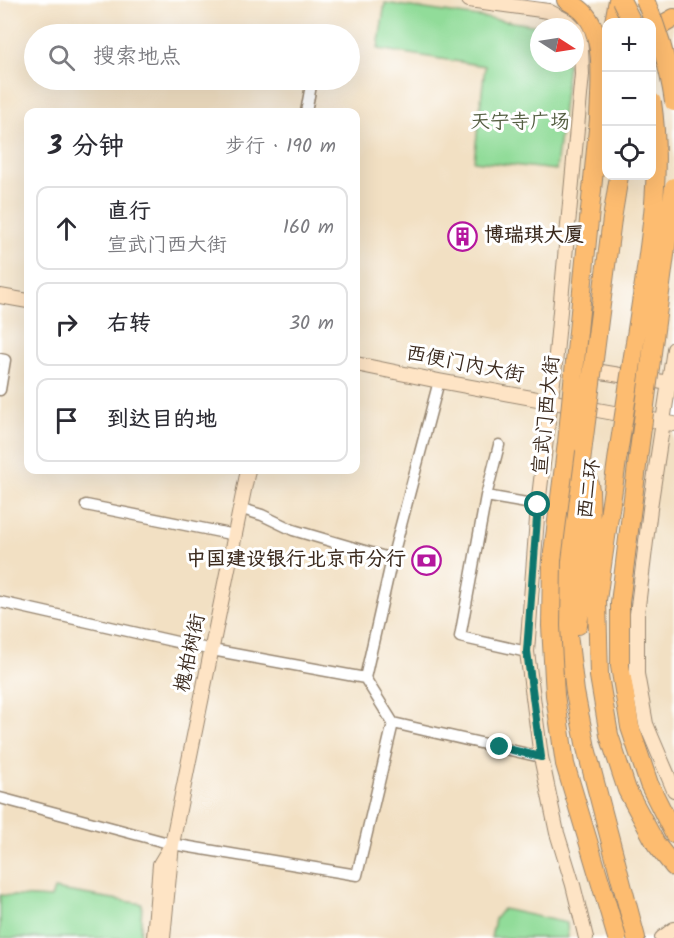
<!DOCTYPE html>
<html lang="zh">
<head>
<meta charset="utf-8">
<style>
  :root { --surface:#fff; --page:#f2f2f3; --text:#2b2b33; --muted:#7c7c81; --line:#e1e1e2 }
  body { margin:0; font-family:Kalam,"LXGW WenKai TC",sans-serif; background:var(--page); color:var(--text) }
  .controls { position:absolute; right:18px; top:18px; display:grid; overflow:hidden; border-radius:12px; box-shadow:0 6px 24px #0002 }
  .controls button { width:54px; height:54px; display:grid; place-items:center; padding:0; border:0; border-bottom:2px solid var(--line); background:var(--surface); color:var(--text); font:30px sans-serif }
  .compass { position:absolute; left:530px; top:18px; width:54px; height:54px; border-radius:50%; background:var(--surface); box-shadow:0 6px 24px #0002; rotate:102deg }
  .stop { position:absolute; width:18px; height:18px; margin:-14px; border:4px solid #0f766e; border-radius:50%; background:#fff }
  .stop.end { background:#0f766e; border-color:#fff; box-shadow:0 2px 6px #0008 }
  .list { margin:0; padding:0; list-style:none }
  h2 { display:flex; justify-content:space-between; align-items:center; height:78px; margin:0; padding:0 24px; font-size:26px }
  h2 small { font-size:20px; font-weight:400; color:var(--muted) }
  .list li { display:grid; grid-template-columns:39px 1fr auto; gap:18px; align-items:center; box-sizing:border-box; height:84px; margin:0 12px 12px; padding:0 12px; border:2px solid var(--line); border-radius:12px }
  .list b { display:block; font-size:22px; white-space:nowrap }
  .list p { margin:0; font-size:20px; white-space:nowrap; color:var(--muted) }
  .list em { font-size:20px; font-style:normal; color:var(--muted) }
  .icon { flex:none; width:33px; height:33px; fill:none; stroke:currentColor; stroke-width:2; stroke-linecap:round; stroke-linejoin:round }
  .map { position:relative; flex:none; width:674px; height:938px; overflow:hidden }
  .search { position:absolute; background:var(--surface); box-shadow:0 6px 24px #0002; left:24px; top:24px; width:336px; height:66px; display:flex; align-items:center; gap:15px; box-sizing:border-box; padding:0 21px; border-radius:33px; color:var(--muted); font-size:22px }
  .panel { position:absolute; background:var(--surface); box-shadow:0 6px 24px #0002; left:24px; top:108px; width:336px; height:366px; border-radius:12px }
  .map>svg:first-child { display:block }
</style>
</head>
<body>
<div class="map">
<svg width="674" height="938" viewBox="0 0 674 938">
  <rect width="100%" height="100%" fill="#fff"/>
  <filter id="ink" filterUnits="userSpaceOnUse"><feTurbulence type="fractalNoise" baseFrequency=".0167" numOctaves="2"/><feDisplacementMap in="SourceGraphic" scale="12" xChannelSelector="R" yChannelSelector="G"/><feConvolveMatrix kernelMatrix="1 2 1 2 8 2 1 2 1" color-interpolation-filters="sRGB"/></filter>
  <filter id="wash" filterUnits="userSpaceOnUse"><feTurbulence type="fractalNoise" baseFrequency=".008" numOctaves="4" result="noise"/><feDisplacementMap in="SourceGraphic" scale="24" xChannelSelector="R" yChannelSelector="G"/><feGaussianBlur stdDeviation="1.35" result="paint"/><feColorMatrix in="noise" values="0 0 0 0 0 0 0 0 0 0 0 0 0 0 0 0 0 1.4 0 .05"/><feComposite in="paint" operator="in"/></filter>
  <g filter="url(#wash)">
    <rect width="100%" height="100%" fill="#f2e0c3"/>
    <!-- green -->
    <path fill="#91dc99" stroke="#66835c" stroke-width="1.5" d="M385,3L546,27H539V63H568L556,170L474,161L485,66L378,49Z
      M54,889L142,904L140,938H0V895L51,898Z
      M503,909L567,923L568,938H491L495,919Z"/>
  </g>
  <g filter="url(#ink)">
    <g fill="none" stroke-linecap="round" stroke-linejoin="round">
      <defs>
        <path id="street" d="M306,112L312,80
          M0,359L5,360L0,390
          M499,445L486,496L460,637L527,652
          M486,496L538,505
          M86,505L235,535
          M239,508L262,515L293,530L392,559
          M0,602L212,650L365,678
          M393,723L541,757
          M0,798L172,844L357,875L393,723L365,678L392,559L439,381"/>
        <path id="secondary" d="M469,0L548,11L567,21L573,27
          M575,29C583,41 581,60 582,74L555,365L538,505L527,652L541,757L557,833L573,885L586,938
          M0,296L28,301
          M674,349L651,501L637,614V674L646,724L674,790
          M356,364L439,381L674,424
          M583,369L669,383
          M154,938L160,864L169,849
          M163,938L172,844L248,470
          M662,938L674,929"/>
        <path id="highway" d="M566,0C573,4 580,8 585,14C606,39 600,88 599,119
          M614,22L618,0
          M652,35L653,30L674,18
          M612,219L619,176
          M583,445L569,570L567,626L575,692L586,748L636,938
          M618,454L597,600L599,676L609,735L627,790L656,844L674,867
          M638,458L620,603V666L630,727L649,784L674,834
          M578,625L591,525L590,490L587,473"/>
      </defs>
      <!-- street casing -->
      <use href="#street" stroke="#968570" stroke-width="13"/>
      <!-- secondary casing -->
      <use href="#secondary" stroke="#968570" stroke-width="16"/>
      <!-- highway casing -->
      <use href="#highway" stroke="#968570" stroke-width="20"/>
      <!-- street -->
      <use href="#street" stroke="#fff" stroke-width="10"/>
      <!-- secondary -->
      <use href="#secondary" stroke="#fee4c5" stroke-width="14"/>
      <!-- highway -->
      <use href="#highway" stroke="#fdbc6f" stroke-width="18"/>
      <defs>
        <path id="highway-bridge" d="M621,0L632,22
          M645,0C659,33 669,66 674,102
          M599,119L567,443L552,560L551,626L555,695L565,764L617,938
          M583,445L612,219
          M618,454C626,404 633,354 641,303C651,237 662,169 652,102
          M638,458L674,187"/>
      </defs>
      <!-- highway-bridge casing -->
      <use href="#highway-bridge" stroke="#968570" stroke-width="20" stroke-linecap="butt"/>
      <!-- highway-bridge -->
      <use href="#highway-bridge" stroke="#fdbc6f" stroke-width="18"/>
    </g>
  </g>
  <g fill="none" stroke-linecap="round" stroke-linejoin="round" filter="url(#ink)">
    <!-- route -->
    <path stroke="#0f766e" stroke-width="8" d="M500,747L541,757L527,651L538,505"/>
  </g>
  <!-- icons -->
  <defs>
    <symbol id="building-ring" viewBox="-11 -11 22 22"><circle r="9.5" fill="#fff" stroke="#b5179e" stroke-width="1.5"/><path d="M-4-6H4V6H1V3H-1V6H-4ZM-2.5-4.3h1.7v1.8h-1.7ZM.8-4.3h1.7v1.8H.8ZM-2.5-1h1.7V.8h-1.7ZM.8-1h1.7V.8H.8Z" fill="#b5179e"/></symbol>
    <symbol id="bank-ring" viewBox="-11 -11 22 22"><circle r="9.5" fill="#fff" stroke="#b5179e" stroke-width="1.5"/><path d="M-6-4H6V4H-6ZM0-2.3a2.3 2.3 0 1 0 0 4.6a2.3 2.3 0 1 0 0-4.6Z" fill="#b5179e"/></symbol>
  </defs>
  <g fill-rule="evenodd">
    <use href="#building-ring" x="446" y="220" width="33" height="33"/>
    <use href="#bank-ring" x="410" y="544" width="33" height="33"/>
  </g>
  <g text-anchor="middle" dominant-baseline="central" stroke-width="6" stroke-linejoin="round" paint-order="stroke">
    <!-- park labels -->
    <g font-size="20" fill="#555f43" stroke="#fff">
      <text x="520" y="123">天宁寺广场</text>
    </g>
    <!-- poi labels -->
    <g font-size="20" font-weight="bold" fill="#3b2a1e" stroke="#fff" text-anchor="start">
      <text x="484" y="236">博瑞琪大厦</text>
      <text x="406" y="560" text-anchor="end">中国建设银行北京市分行</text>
    </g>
    <!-- street labels -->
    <g font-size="20" fill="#3b2a1e" stroke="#fff">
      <text transform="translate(465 365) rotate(11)">西便门内大街</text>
      <text transform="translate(547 415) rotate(-84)">宣武门西大街</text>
      <text transform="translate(590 489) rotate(-82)">西二环</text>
      <text transform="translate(191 653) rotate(-78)">槐柏树街</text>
    </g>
  </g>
</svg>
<div class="controls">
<button>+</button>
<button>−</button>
<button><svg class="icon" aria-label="locate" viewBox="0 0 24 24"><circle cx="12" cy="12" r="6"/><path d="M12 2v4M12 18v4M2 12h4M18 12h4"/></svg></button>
</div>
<svg class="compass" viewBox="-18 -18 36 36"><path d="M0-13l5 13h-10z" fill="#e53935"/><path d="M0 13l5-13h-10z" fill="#7c7c81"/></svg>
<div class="stop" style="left:538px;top:505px"></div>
<div class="stop end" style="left:500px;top:747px"></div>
<div class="search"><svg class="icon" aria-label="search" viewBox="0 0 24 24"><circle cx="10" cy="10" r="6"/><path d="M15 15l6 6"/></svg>搜索地点</div>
<section class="panel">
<h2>3 分钟<small>步行 · 190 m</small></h2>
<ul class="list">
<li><svg class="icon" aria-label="ahead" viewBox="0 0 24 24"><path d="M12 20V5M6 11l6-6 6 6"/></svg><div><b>直行</b><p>宣武门西大街</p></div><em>160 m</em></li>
<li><svg class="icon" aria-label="right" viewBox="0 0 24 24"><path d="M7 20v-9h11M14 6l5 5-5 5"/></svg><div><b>右转</b></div><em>30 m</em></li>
<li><svg class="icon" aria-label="arrive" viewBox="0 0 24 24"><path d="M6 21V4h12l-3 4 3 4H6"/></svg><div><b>到达目的地</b></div></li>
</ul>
</section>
</div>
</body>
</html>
